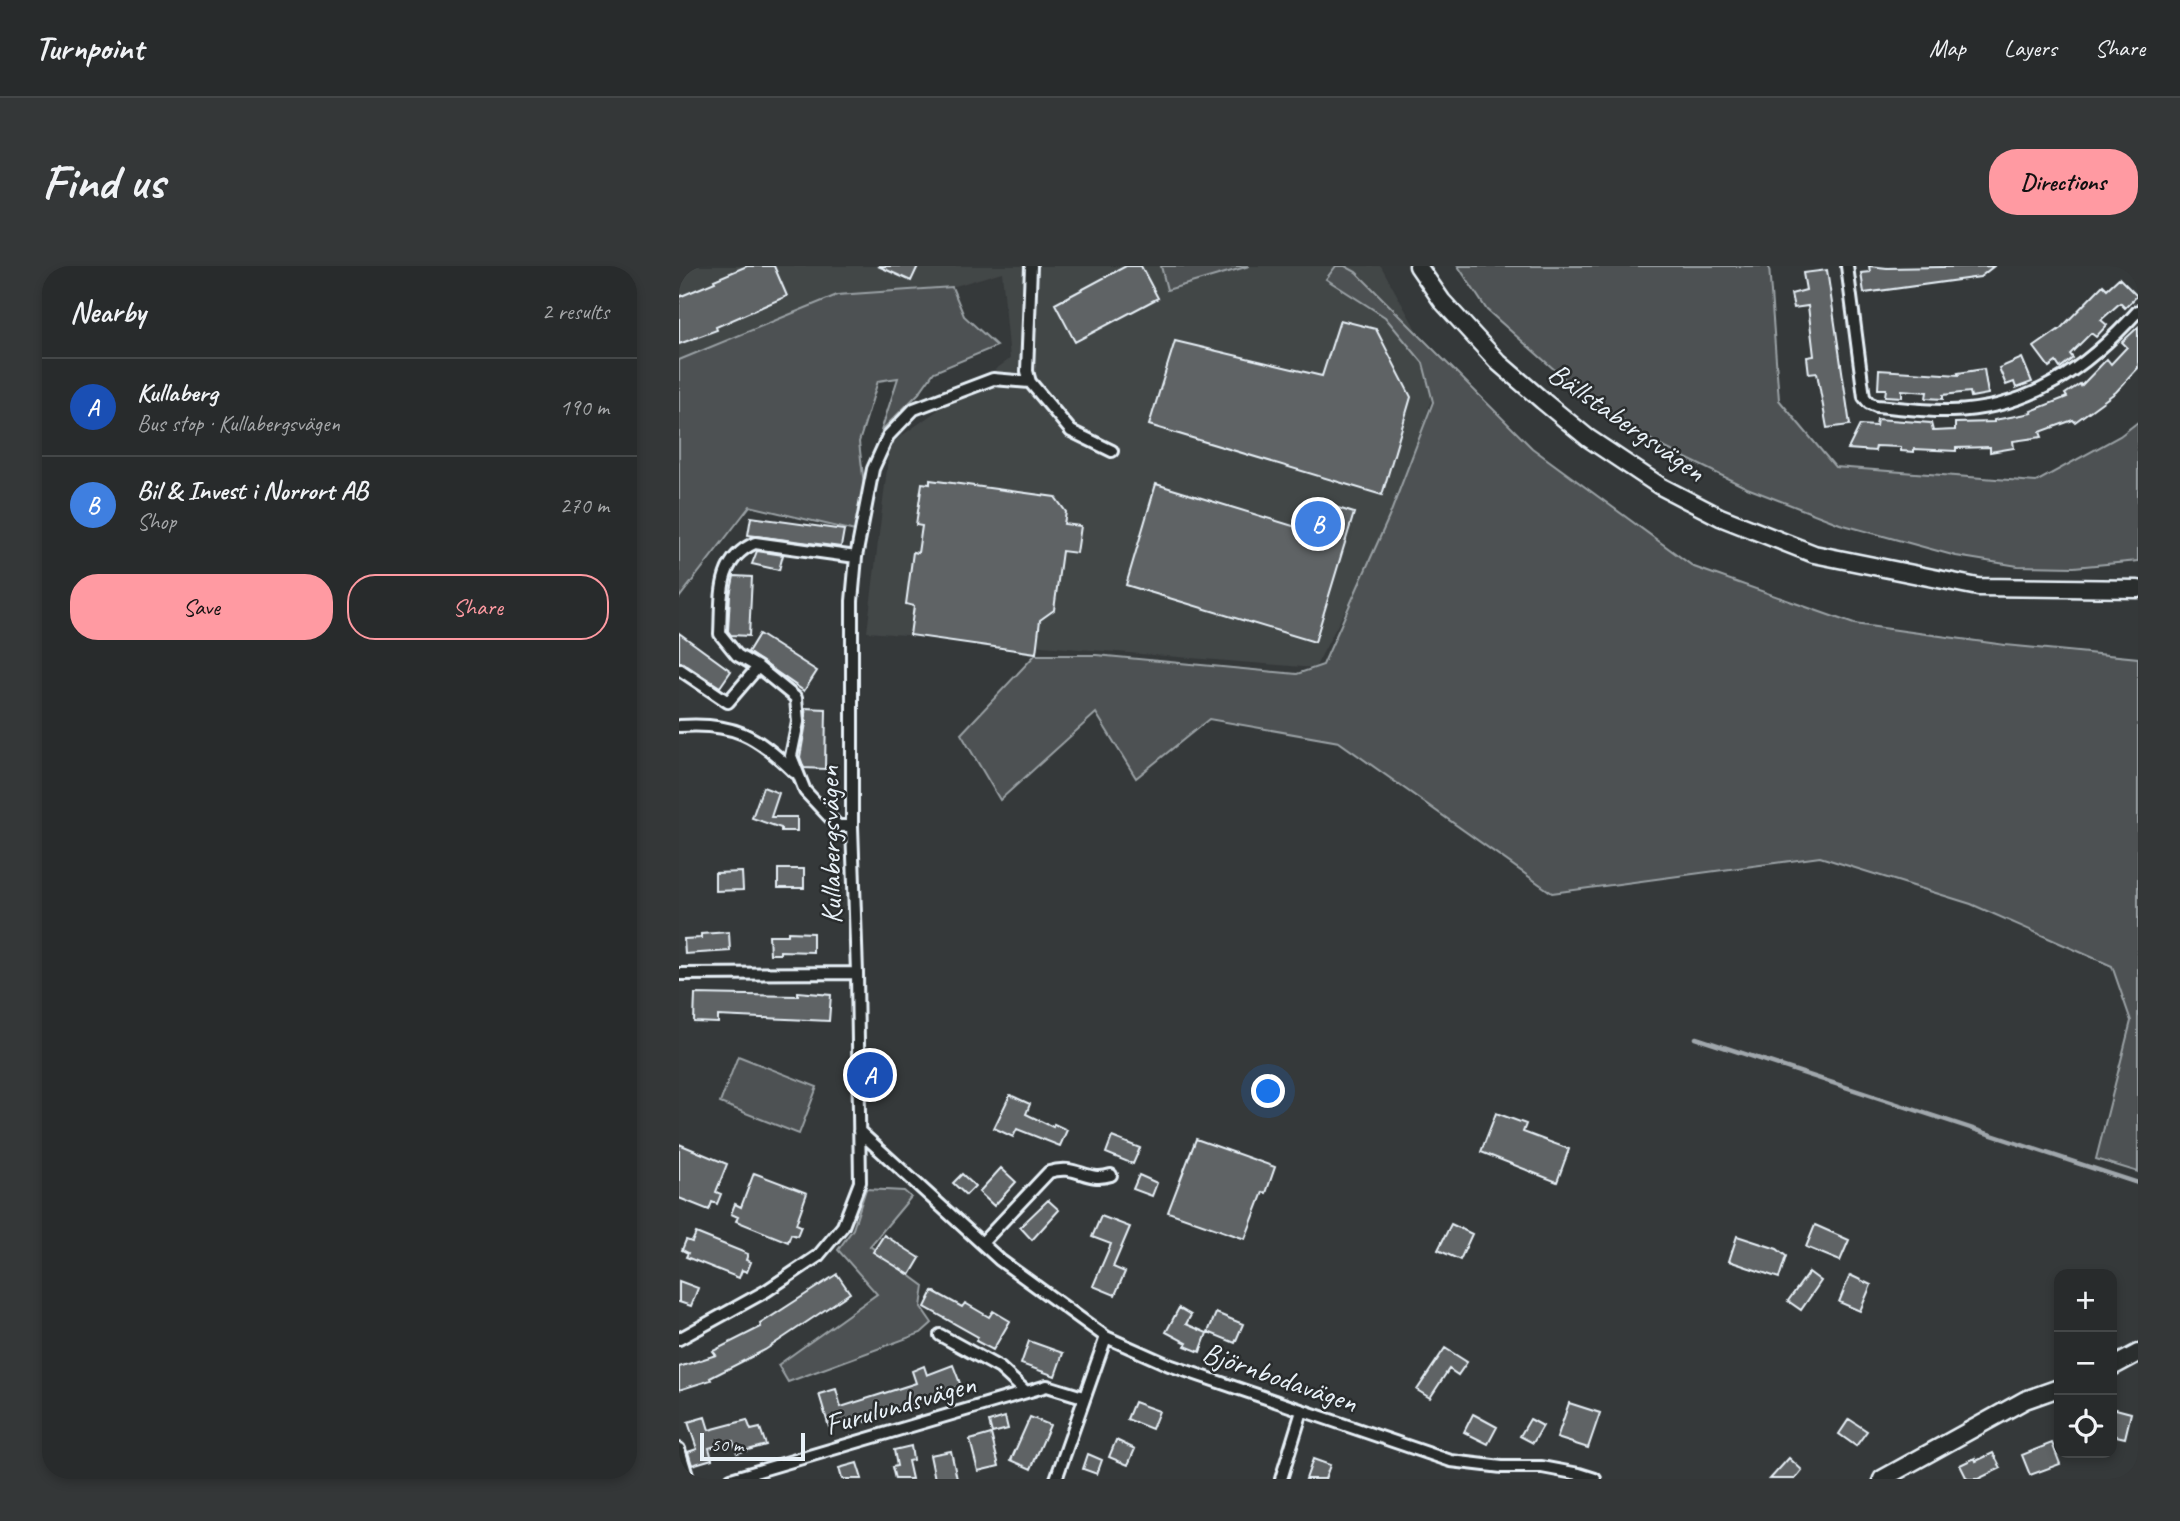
<!DOCTYPE html>
<html lang="en">
<head>
<meta charset="utf-8">
<style>
  :root { --surface:#282b2c; --page:#343738; --text:#f1f3f6; --muted:#a5a7a9; --line:#444748; --accent:#ff9aa2 }
  body { margin:0; font-family:Caveat,sans-serif; background:var(--page); color:var(--text) }
  .controls { position:absolute; right:21px; bottom:21px; display:grid; overflow:hidden; border-radius:14px; box-shadow:0 4px 10px #0003 }
  .controls button { width:63px; height:63px; display:grid; place-items:center; padding:0; border:0; border-bottom:2px solid var(--line); background:var(--surface); color:var(--text); font:35px sans-serif }
  .scale { position:absolute; left:21px; bottom:18px; width:105px; box-sizing:border-box; padding-left:7px; border:4px solid #e8f1f8; border-top:0; font-size:19px; line-height:24px; white-space:nowrap; color:#e8f1f8; -webkit-text-stroke:5px #2a2d2e; paint-order:stroke }
  .you { position:absolute; left:590px; top:826px; width:24px; height:24px; margin:-18px; border:5px solid #fff; border-radius:50%; background:#1a73e8; box-shadow:0 0 0 10px #1a73e833 }
  .badge { display:grid; place-items:center; width:46px; height:46px; border-radius:50%; background:var(--accent); color:#fff; font-size:23px; font-weight:700 }
  .pin { position:absolute; translate:-50% -50%; border:4px solid #fff; box-shadow:0 2px 7px #0006 }
  .list { margin:0; padding:0; list-style:none }
  h2 { display:flex; justify-content:space-between; align-items:center; height:91px; margin:0; padding:0 28px; font-size:30px }
  h2 small { font-size:23px; font-weight:400; color:var(--muted) }
  .list li { display:grid; grid-template-columns:46px 1fr auto; gap:21px; align-items:center; box-sizing:border-box; height:98px; padding:0 28px; border-top:2px solid var(--line) }
  .list b { display:block; font-size:26px; white-space:nowrap }
  .list p { margin:0; font-size:23px; white-space:nowrap; color:var(--muted) }
  .list em { font-size:23px; font-style:normal; color:var(--muted) }
  .actions { display:flex; gap:14px; padding:21px 28px }
  .actions a { flex:1; padding:16px 0; border:2px solid var(--accent); border-radius:28px; text-align:center; font-size:24px; color:var(--accent) }
  .actions .main { background:var(--accent); color:#111 }
  .icon { flex:none; width:38px; height:38px; fill:none; stroke:currentColor; stroke-width:2; stroke-linecap:round; stroke-linejoin:round }
  .map { position:relative; flex:none; width:1459px; height:1213px; overflow:hidden; border-radius:28px }
  header { display:flex; align-items:center; gap:42px; box-sizing:border-box; height:98px; padding:0 35px; background:var(--surface); border-bottom:2px solid var(--line) }
  header strong { font-size:33px }
  nav { display:flex; gap:38px; margin-inline-start:auto; font-size:24px }
  .intro { display:flex; align-items:center; justify-content:space-between; box-sizing:border-box; height:168px; padding:0 42px }
  h1 { margin:0; font-size:49px }
  .button { padding:18px 32px; border-radius:28px; background:var(--accent); color:#111; font-size:24px; font-weight:700 }
  main { display:flex; gap:42px; padding:0 42px }
  aside { flex:1; background:var(--surface); border-radius:28px; box-shadow:0 4px 10px #0003 }
  .map>svg:first-child { display:block }
</style>
</head>
<body>
<header>
<strong>Turnpoint</strong>
<nav><a>Map</a><a>Layers</a><a>Share</a></nav>
</header>
<div class="intro"><h1>Find us</h1><a class="button">Directions</a></div>
<main>
<aside>
<h2>Nearby<small>2 results</small></h2>
<ul class="list">
<li><span class="badge" style="background:#1a4fb4">A</span><div><b>Kullaberg</b><p>Bus stop · Kullabergsvägen</p></div><em>190 m</em></li>
<li><span class="badge" style="background:#3f7fe0">B</span><div><b>Bil &amp; Invest i Norrort AB</b><p>Shop</p></div><em>270 m</em></li>
</ul>
<div class="actions"><a class="main">Save</a><a>Share</a></div>
</aside>
<div class="map">
<svg width="1459" height="1213" viewBox="0 0 1459 1213">
  <rect width="100%" height="100%" fill="#35393a"/>
  <filter id="ink" filterUnits="userSpaceOnUse"><feTurbulence type="fractalNoise" baseFrequency=".0143" numOctaves="2"/><feDisplacementMap in="SourceGraphic" scale="14" xChannelSelector="R" yChannelSelector="G"/><feConvolveMatrix kernelMatrix="1 2 1 2 8 2 1 2 1" color-interpolation-filters="sRGB"/></filter>
  <g filter="url(#ink)">
    <!-- built -->
    <path fill="#424647" d="M0,0H702L760,105L724,234L636,402L188,366L211,178L331,93L323,6L273,21L158,29L0,93Z"/>
    <!-- green -->
    <path fill="#4d5152" stroke="#9aa1a5" stroke-width="2" d="M482,0H570L488,24Z
      M657,0H666L677,6L853,182L1015,301L1175,358L1326,379L1459,392V906L1417,893L1452,755L1433,700L1292,638L1141,591L873,627L660,476L530,453L457,512L417,447L321,534L282,468L356,389H417L618,408L644,399L710,251L754,136L744,97L706,51L647,13Z
      M779,0H1090L1100,134L1156,201L1357,216L1441,170L1459,156V295L1395,301L1339,300L1277,290L1161,258L1068,222L980,179L903,128L808,44Z
      M273,21L285,50L318,80L255,106L240,127L202,165L219,112L199,115L180,176L185,219L176,265L71,240L0,332V94L158,29Z
      M59,790L138,821L120,868L41,837Z
      M187,923L225,925L232,931L191,980L245,1020L242,1041L253,1057L242,1067L109,1116L99,1099L198,1028L159,984L174,963Z"/>
    <g fill="none" stroke-linecap="round" stroke-linejoin="round">
      <!-- stream -->
      <path stroke="#a0a7ac" stroke-width="4.5" d="M1017,772L1459,917"/>
    </g>
    <!-- building -->
    <path fill="#5f6365" stroke="#e8f1f8" stroke-width="2" d="M68,0H95L108,30L37,61L38,64L0,78V31L36,16L35,14Z
      M199,0H239L232,15Z
      M447,0H462L479,32L396,76L376,38Z
      M1190,0L1208,2L1315,0L1301,11L1185,27L1182,7L1191,6Z
      M1148,4L1171,159L1148,162L1138,107L1130,108L1128,91L1135,90L1129,40L1115,42L1112,28L1127,24L1124,7Z
      M1440,12L1458,30L1446,42L1441,37L1422,54L1428,59L1417,71L1412,67L1391,88L1394,92L1381,102L1377,96L1370,101L1355,81L1382,62L1424,19L1428,23Z
      M661,54L697,63L732,131L703,229L470,159L496,75L643,110Z
      M1459,61V102L1437,126L1396,156L1394,154L1361,166L1363,171L1334,175L1335,182L1311,186V181L1277,182V185L1235,183V186L1222,185V181L1197,180L1196,185L1169,183L1181,159L1197,160L1198,153L1252,157L1254,165L1276,164V157L1315,156V154L1353,147L1352,145L1388,131L1386,128L1401,118L1402,120L1428,93L1432,98L1448,81L1443,76Z
      M1343,92L1353,116L1337,122L1335,116L1327,119L1320,102Z
      M1305,103L1309,128L1292,131L1291,126L1264,129V133L1247,132L1248,126L1223,124V131L1206,130L1207,123H1199L1200,104L1280,109L1279,107Z
      M251,214L376,231L387,246L385,258L402,260L398,287L383,285L375,344L361,354L357,387L231,369L235,340L227,338L234,286L239,287L243,260L237,259L243,217L251,218Z
      M477,218L627,264L636,235L675,247L636,376L447,319Z
      M72,251L165,264L162,281L69,269Z
      M78,285L104,289L100,304L73,298Z
      M55,310L73,311L70,370L52,369L49,365L51,329Z
      M0,367L52,405L41,421L0,395Z
      M80,368L138,405L125,425L69,386Z
      M126,442L147,443L146,503L125,502L121,491L127,457Z
      M84,521L100,527L92,551H118V565H102V562L73,552Z
      M99,603H125V622H99Z
      M63,606L64,624L36,625V607Z
      M50,666L51,685L6,688L5,673L22,672V668Z
      M109,666L134,667V686L101,685V688H91L90,669H109Z
      M119,726L152,729L150,755L39,750V757L15,756L16,728L119,730Z
      M331,829L351,838L347,848L374,861L375,858L388,864L381,880L338,863L334,871L315,862Z
      M817,847L847,858L844,866L890,883L878,916L802,886Z
      M433,871L461,882L454,898L427,887Z
      M517,873L596,901L587,927L584,926L566,973L489,946Z
      M0,878L48,898L37,926L42,928L38,938L33,936L30,944L0,932Z
      M322,902L337,916L315,940L300,926Z
      M75,907L128,927L117,958L122,960L118,970L112,968L109,976L57,955L59,951L52,948L56,938L62,941Z
      M283,908L296,920L287,929L274,917Z
      M460,909L478,917L473,930L454,923Z
      M369,934L380,944L353,974L341,961Z
      M422,950L451,961L434,1001L446,1006L436,1029L414,1020L432,978L413,971Z
      M772,958L793,968L781,994L759,984Z
      M1136,959L1170,974L1161,995L1127,981Z
      M17,967L69,988L67,994L72,996L68,1006L63,1004L60,1012L7,991L9,987L3,984L7,974L13,976Z
      M205,969L241,992L231,1009L194,986Z
      M1058,970L1098,983L1107,990L1100,1012L1050,995Z
      M1130,1006L1142,1015L1122,1044L1109,1035Z
      M158,1008L171,1027L86,1084L31,1112L32,1114L0,1124V1101L37,1089L34,1085L82,1061L81,1058Z
      M1171,1009L1192,1019L1181,1045L1160,1036Z
      M0,1015L19,1022L12,1040L0,1036Z
      M254,1025L283,1041L286,1037L310,1051L314,1045L331,1055L314,1084L297,1075L299,1071L246,1041Z
      M500,1042L512,1049L507,1058L528,1067L521,1086L506,1080L508,1077L487,1066Z
      M537,1047L564,1058L556,1077L529,1066Z
      M350,1075L384,1087L376,1110L342,1098Z
      M766,1082L788,1096L779,1109L770,1103L751,1132L738,1124Z
      M274,1099L282,1120L187,1156L185,1151L150,1161L140,1128L157,1123L162,1141L237,1117L233,1105L245,1100L248,1109Z
      M455,1136L480,1145L473,1163L448,1153Z
      M890,1137L921,1147L909,1182L878,1172Z
      M1433,1142L1452,1147L1446,1172L1433,1169Z
      M794,1148L818,1161L809,1178L785,1166Z
      M26,1151L30,1164L68,1154L72,1164L81,1162L87,1179L58,1187L54,1175L30,1182L33,1193L13,1199L9,1186L18,1183L9,1156Z
      M326,1151L329,1163L313,1167L310,1156Z
      M351,1151L371,1159L352,1203L332,1194Z
      M851,1153L864,1160L854,1177L841,1170Z
      M1170,1153L1188,1165L1177,1180L1160,1168Z
      M312,1168L320,1200L299,1205L291,1174Z
      M437,1174L456,1183L449,1199L430,1191Z
      M1373,1177L1381,1198L1351,1209L1343,1189Z
      M232,1180L234,1194L229,1195L233,1213H216L213,1201L218,1200L215,1184Z
      M272,1185L278,1213H256L251,1189Z
      M1314,1187L1322,1202L1299,1213H1288L1281,1199L1296,1192L1297,1195Z
      M409,1188L423,1194L418,1208L404,1203Z
      M1110,1192L1123,1204L1116,1213H1091Z
      M634,1193L651,1199L646,1213H627Z
      M178,1197L183,1213H163L160,1202Z"/>
    <g fill="none" stroke-linecap="round" stroke-linejoin="round">
      <defs>
        <path id="street" d="M352,0L348,105L351,116L392,165L433,185
          M1168,0L1185,131L1190,137L1197,140C1222,142 1247,146 1272,145C1351,143 1408,102 1459,45
          M79,401L58,389L41,368C43,332 37,294 76,277L177,291
          M0,403L49,436L79,401L117,432L119,456L112,490L126,525L159,560H173
          M0,460C55,456 76,469 115,506
          M0,708L178,707
          M180,865L321,994L427,1071L490,1099L772,1195L823,1201H863L900,1208L916,1213
          M303,977L370,906C398,897 406,917 432,909
          M261,1069L321,1102L347,1126
          M0,1073L87,1025L139,990L164,960L181,916L178,707L173,560V335L177,291L194,203L209,170L235,143L314,113L351,116
          M0,1183L9,1213
          M52,1213L368,1120L404,1131
          M377,1213L427,1071
          M602,1213L623,1145"/>
        <path id="secondary" d="M739,0L763,35L820,97L864,135L909,172L981,220L1041,251L1135,288L1299,321L1459,323
          M1433,1101L1459,1087
          M1203,1213L1346,1134L1380,1122"/>
      </defs>
      <!-- street casing -->
      <use href="#street" stroke="#e8f1f8" stroke-width="16"/>
      <!-- secondary casing -->
      <use href="#secondary" stroke="#e8f1f8" stroke-width="21"/>
      <!-- street -->
      <use href="#street" stroke="#2a2d2e" stroke-width="10"/>
      <!-- secondary -->
      <use href="#secondary" stroke="#2a2d2e" stroke-width="16"/>
    </g>
  </g>
  <g text-anchor="middle" dominant-baseline="central" stroke-width="5" stroke-linejoin="round" paint-order="stroke">
    <!-- street labels -->
    <g font-size="30" fill="#e8f1f8" stroke="#2a2d2e">
      <text transform="translate(948 156) rotate(35)">Bällstabergsvägen</text>
      <text transform="translate(151 579) rotate(-91)">Kullabergsvägen</text>
      <text transform="translate(601 1111) rotate(19)">Björnbodavägen</text>
      <text transform="translate(221 1138) rotate(-16)">Furulundsvägen</text>
    </g>
  </g>
</svg>
<div class="controls">
<button>+</button>
<button>−</button>
<button><svg class="icon" aria-label="locate" viewBox="0 0 24 24"><circle cx="12" cy="12" r="6"/><path d="M12 2v4M12 18v4M2 12h4M18 12h4"/></svg></button>
</div>
<div class="scale">50 m</div>
<div class="you"></div>
<div class="pin badge" style="left:191px;top:809px;background:#1a4fb4">A</div>
<div class="pin badge" style="left:639px;top:258px;background:#3f7fe0">B</div>
</div>
</main>
</body>
</html>
